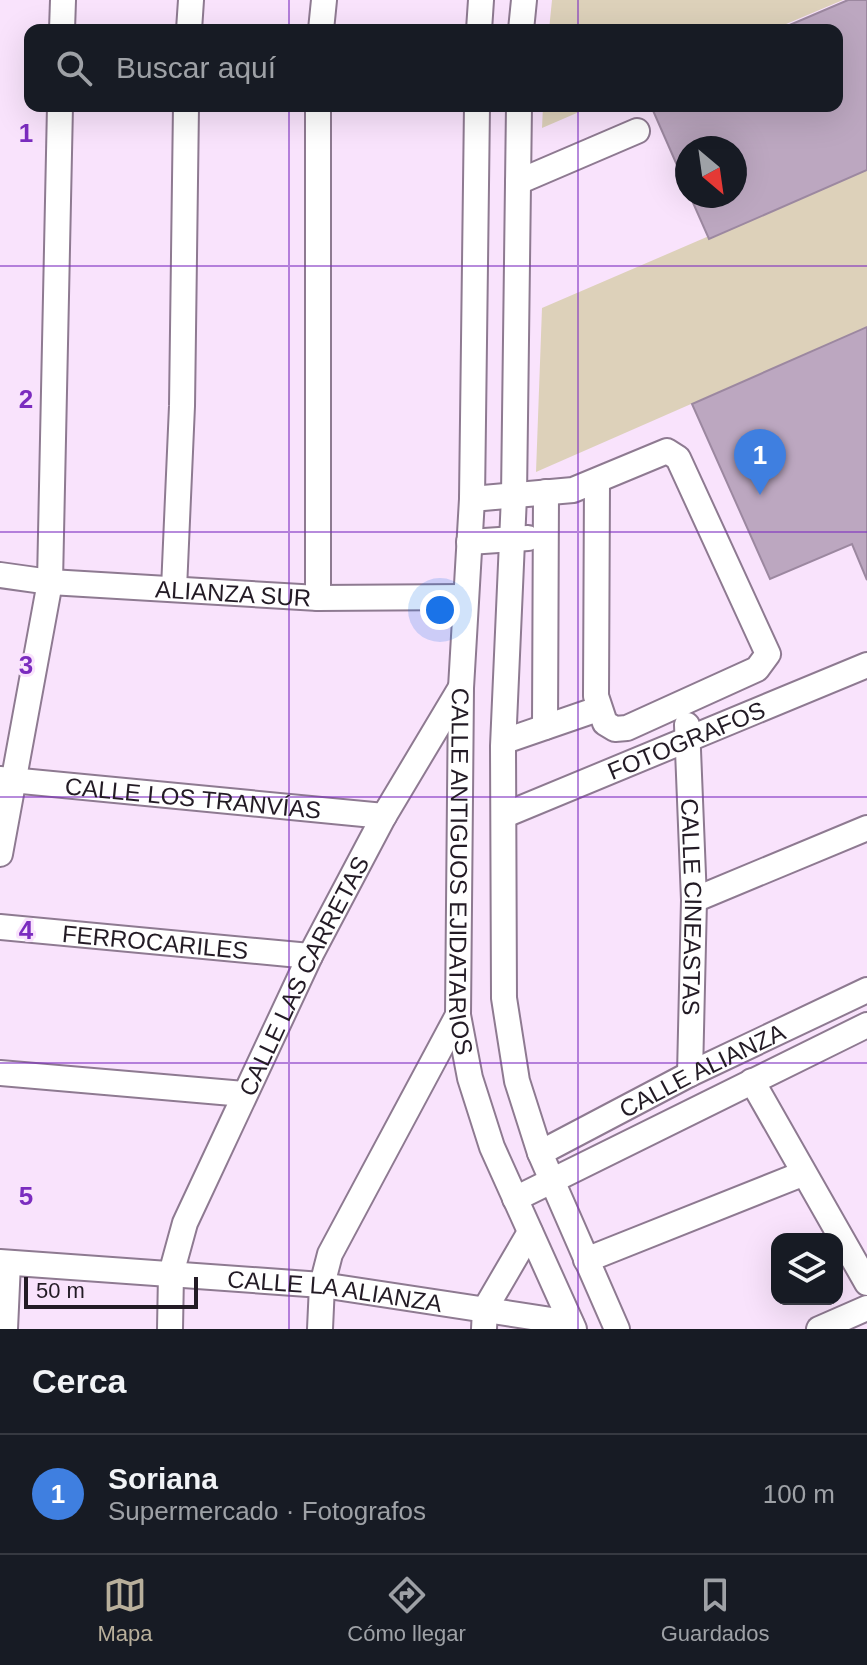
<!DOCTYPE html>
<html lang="es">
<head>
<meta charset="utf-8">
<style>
  :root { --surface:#171b24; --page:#20242c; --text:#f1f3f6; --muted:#9ea1a6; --line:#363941; --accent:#b8af9b }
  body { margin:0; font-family:Arial,sans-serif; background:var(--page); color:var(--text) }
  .controls { position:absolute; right:24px; bottom:24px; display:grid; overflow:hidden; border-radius:16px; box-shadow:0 8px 32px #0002 }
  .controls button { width:72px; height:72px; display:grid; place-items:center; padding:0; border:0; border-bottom:2px solid var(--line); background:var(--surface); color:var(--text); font:40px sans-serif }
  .compass { position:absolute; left:675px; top:136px; width:72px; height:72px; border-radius:50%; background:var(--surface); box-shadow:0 8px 32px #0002; rotate:151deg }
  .scale { position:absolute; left:24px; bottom:20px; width:174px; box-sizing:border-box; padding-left:8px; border:4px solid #231b25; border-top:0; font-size:22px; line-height:28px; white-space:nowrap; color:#231b25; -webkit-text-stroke:6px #f9e3fc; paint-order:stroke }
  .you { position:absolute; left:440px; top:610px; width:28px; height:28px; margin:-20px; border:6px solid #fff; border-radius:50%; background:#1a73e8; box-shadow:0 0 0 12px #1a73e833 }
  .badge { display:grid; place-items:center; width:52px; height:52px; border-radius:50%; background:var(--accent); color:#fff; font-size:26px; font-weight:700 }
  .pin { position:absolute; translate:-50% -66px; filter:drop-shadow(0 2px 4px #0008) }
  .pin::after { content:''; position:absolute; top:42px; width:28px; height:24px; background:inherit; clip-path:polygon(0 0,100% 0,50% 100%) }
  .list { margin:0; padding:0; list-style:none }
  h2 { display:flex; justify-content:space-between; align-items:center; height:104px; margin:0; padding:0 32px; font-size:34px }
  h2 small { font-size:26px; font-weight:400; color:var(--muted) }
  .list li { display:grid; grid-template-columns:52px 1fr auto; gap:24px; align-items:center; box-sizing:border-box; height:120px; padding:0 32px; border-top:2px solid var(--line) }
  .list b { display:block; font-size:30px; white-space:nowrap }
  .list p { margin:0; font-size:26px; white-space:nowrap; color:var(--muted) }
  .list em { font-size:26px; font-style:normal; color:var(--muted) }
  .icon { flex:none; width:44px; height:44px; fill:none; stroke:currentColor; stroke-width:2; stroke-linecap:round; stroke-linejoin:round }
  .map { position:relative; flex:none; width:867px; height:1329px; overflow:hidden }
  .search { position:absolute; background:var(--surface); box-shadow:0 8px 32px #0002; left:24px; right:24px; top:24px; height:88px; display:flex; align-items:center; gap:20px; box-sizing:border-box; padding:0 28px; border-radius:16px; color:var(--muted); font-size:30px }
  .sheet { height:224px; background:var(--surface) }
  nav { display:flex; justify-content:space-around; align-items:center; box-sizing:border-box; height:112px; border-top:2px solid var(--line); background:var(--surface); font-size:22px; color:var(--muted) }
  nav a { display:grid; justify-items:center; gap:4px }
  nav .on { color:var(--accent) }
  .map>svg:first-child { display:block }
</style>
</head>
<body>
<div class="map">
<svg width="867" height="1329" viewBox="0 0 867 1329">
  <rect width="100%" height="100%" fill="#f9e3fc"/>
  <!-- green -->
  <path fill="#ddd1ba" d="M552,0H843L772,30H549Z
    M543,106H593L542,128Z
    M867,168V327L536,472L542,308Z"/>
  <!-- building -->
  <path fill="#bca7c0" stroke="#9c88a0" stroke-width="2" d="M848,0H867V170L709,239L690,196H735V148H687V188L651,106H837V30H778Z
    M867,327V580L852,544L770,579L692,404Z"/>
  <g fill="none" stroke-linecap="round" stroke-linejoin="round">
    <defs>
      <g id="minor">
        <path d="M62,30L63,0"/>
        <path d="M189,30L191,0"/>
        <path d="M321,30L324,0"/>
        <path d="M479,30L481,0"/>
        <path d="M521,30L524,0"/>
        <path id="s1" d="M477,106L472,499L461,688L458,1015L470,1078L492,1147L574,1329"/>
        <path d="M519,106L514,496L503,746L504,998L517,1081L540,1153L617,1329"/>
        <path d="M518,182L637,131"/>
        <path d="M472,499L573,490L667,451L678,458L768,654L757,669L627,728L615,729L605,723L596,696L597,483"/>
        <path d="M469,542L528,538"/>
        <path id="s2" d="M0,575L50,582L318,598L465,597"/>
        <path d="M174,589L182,406L186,106"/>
        <path d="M318,598V106"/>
        <path id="s3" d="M687,725L694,900L690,1074"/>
        <path d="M545,727L546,492"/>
        <path d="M505,741L598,709"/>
        <path id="s4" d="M0,779L384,816"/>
        <path id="s5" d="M505,815L867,665"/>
        <path d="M0,854L50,582L60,106"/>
        <path d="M694,900L867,828"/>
        <path id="s6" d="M0,927L310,956"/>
        <path d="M0,1073L244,1094"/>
        <path d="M752,1081L867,1283"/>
        <path id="s7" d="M540,1153L690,1074L867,990"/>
        <path d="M515,1199L867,1025"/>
        <path d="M586,1260L802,1174"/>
        <path id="s8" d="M0,1262L322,1285L571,1323"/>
        <path d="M5,1329L8,1263"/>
        <path id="s9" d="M170,1329L171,1274L185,1223L310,956L384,816L460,689"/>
        <path d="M320,1329L322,1285L330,1254L458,1015"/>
        <path d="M484,1329L485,1309L530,1232"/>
        <path d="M819,1329L867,1308"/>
      </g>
    </defs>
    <!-- minor casing -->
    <use href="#minor" stroke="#8e7a91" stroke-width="28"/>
    <!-- minor -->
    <use href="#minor" stroke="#fff" stroke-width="24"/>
  </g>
  <!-- grid -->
  <path fill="none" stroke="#7b2cbf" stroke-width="2" stroke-opacity="0.55" d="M289,0V30M578,0V30M289,106V1329M578,106V1329M0,266H867M0,532H867M0,797H867M0,1063H867"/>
  <g text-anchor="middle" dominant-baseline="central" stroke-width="6" stroke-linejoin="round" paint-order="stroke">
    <!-- street labels -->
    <g font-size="24" fill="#231b25" stroke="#f9e3fc">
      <text stroke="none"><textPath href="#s2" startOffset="234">ALIANZA SUR</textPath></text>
      <text stroke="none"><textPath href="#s5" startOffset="196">FOTOGRAFOS</textPath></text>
      <text stroke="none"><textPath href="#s4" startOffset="194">CALLE LOS TRANVÍAS</textPath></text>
      <text stroke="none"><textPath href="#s1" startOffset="766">CALLE ANTIGUOS EJIDATARIOS</textPath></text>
      <text stroke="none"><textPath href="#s3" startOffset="182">CALLE CINEASTAS</textPath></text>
      <text stroke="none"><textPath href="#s6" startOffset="156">FERROCARILES</textPath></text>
      <text stroke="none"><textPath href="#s9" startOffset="382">CALLE LAS CARRETAS</textPath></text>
      <text stroke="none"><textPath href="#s7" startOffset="182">CALLE ALIANZA</textPath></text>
      <text stroke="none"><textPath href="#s8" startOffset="336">CALLE LA ALIANZA</textPath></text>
    </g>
  </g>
  <g font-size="26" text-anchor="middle" font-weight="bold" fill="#7b2cbf" stroke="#f9e3fc" stroke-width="6" stroke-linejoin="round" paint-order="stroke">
    <text x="26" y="142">1</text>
    <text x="26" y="408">2</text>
    <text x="26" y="674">3</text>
    <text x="26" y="939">4</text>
    <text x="26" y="1205">5</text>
  </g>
</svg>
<div class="controls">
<button><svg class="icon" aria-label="layers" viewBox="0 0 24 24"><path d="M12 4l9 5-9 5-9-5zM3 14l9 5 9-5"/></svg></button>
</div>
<svg class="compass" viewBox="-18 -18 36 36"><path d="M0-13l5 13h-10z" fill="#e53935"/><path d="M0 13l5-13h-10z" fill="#9ea1a6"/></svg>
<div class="scale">50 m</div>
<div class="you"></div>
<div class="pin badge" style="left:760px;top:495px;background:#3f7fe0">1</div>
<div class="search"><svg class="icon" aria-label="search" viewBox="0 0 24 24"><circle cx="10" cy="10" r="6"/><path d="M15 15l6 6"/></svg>Buscar aquí</div>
</div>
<section class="sheet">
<h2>Cerca<small></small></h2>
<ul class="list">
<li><span class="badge" style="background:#3f7fe0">1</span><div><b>Soriana</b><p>Supermercado · Fotografos</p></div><em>100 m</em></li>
</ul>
</section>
<nav>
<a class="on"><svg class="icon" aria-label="map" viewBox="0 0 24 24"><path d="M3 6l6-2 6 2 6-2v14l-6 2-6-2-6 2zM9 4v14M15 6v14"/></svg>Mapa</a>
<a><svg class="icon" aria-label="directions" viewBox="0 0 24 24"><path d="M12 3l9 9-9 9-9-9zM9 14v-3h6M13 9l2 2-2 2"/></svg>Cómo llegar</a>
<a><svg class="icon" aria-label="saved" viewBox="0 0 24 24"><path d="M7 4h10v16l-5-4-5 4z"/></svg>Guardados</a>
</nav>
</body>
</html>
